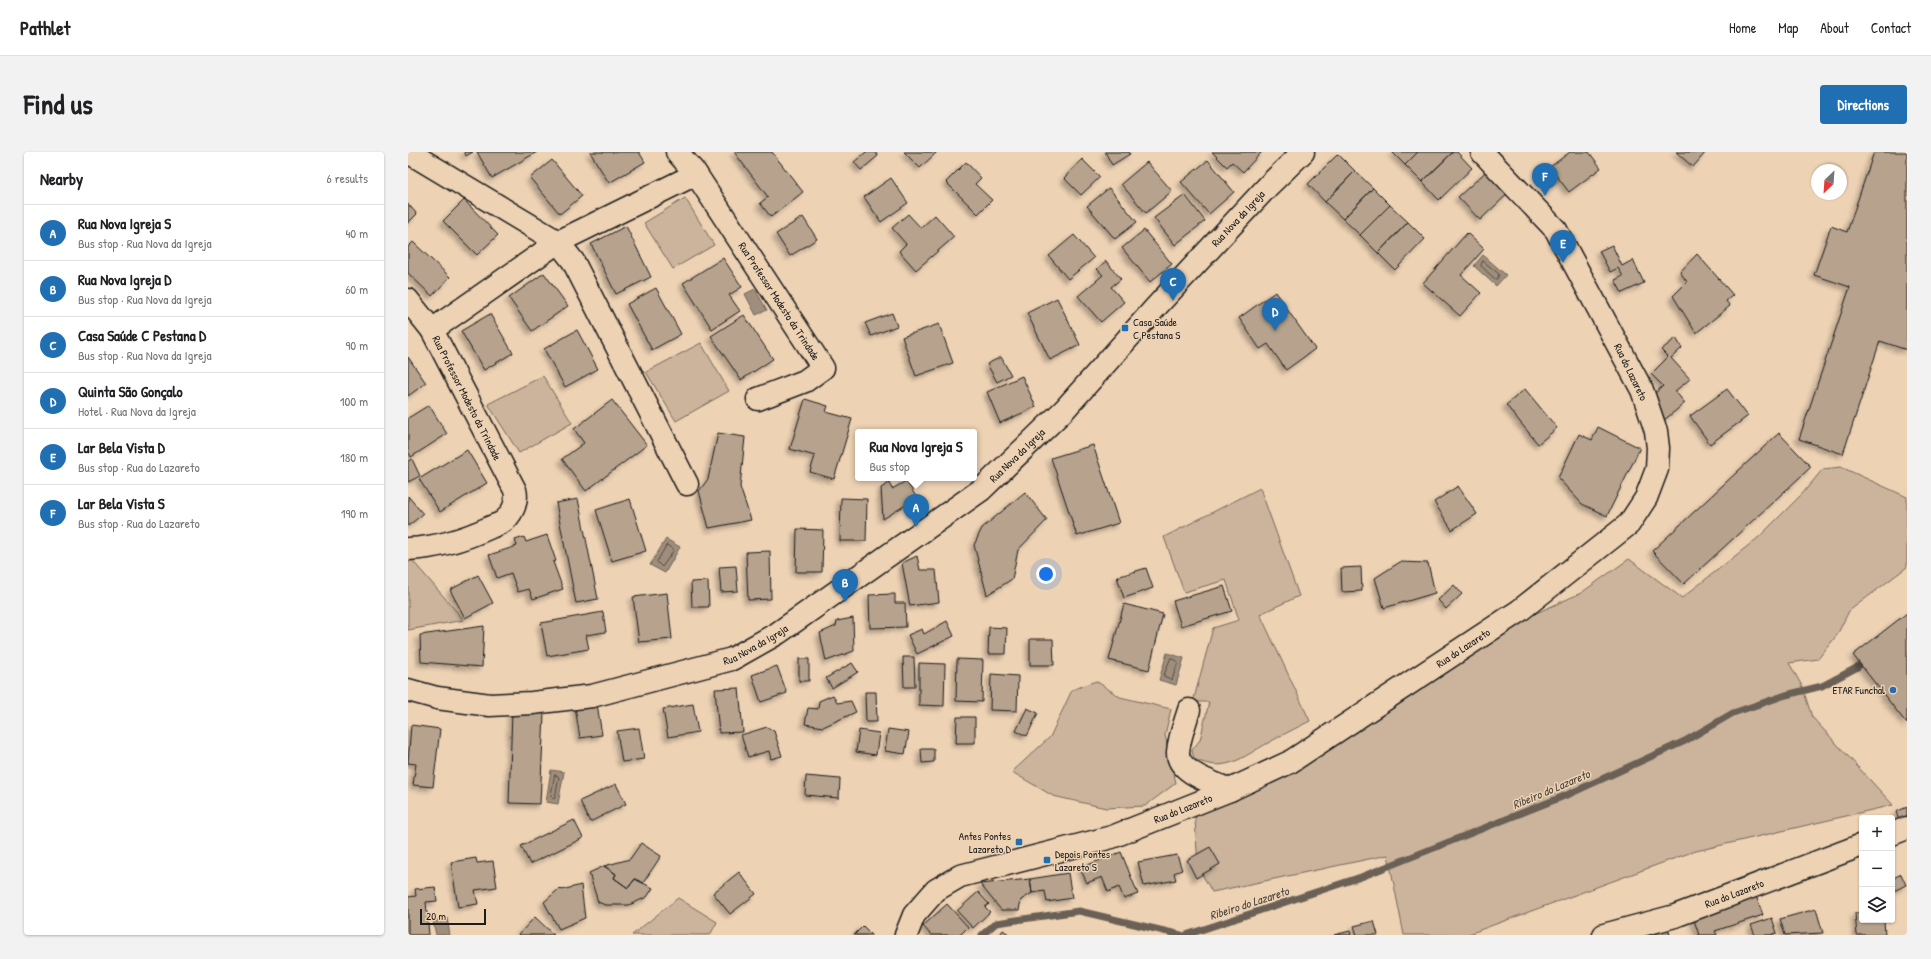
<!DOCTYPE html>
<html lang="en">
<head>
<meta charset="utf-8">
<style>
  :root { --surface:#fff; --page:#f2f2f2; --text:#202124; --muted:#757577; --line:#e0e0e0; --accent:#1f6fb2 }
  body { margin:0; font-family:"Patrick Hand",sans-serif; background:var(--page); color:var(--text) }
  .controls { position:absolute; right:12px; bottom:12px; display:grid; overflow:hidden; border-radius:4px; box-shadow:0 1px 3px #0004 }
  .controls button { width:36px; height:36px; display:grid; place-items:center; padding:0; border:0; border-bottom:1px solid var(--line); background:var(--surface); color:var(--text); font:20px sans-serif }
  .compass { position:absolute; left:1403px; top:12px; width:36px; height:36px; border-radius:50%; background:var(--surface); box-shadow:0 1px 3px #0004; rotate:205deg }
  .scale { position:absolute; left:12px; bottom:10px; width:66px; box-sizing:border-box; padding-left:4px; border:2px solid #1c1c1c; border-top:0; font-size:11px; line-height:14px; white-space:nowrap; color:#1c1c1c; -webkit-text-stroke:3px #edd2b4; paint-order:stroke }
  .you { position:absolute; left:638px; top:422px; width:14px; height:14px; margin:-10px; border:3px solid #fff; border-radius:50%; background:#1a73e8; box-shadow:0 0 0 6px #1a73e833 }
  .badge { display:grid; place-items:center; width:26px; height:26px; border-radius:50%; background:var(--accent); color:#fff; font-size:13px; font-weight:700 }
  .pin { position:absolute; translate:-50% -33px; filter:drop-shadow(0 1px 2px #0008) }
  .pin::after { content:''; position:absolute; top:21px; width:14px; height:12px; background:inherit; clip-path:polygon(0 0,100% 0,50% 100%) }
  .popup { position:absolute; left:447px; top:277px; width:122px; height:52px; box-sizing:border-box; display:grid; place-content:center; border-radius:4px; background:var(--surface); filter:drop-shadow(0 1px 3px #0005); font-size:13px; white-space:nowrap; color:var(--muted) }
  .popup b { font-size:15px; color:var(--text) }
  .popup::after { content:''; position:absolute; left:50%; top:100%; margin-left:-8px; border:8px solid transparent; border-top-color:var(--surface) }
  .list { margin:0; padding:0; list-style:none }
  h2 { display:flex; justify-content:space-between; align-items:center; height:52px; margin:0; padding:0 16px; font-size:17px }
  h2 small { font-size:13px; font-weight:400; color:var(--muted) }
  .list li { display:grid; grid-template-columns:26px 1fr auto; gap:12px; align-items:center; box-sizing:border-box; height:56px; padding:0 16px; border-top:1px solid var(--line) }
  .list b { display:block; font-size:15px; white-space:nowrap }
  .list p { margin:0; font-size:13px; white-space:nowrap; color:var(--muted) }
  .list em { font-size:13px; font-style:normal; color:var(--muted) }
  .icon { flex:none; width:22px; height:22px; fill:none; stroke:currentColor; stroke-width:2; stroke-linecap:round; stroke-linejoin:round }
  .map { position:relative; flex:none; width:1499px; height:783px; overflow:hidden; border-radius:4px }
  header { display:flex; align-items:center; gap:24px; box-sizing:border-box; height:56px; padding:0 20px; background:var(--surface); border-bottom:1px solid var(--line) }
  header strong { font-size:19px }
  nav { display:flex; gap:22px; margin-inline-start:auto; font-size:14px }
  .intro { display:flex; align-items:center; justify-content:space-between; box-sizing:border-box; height:96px; padding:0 24px }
  h1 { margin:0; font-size:28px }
  .button { padding:10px 18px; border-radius:4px; background:var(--accent); color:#fff; font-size:14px; font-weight:700 }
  main { display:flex; gap:24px; padding:0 24px }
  aside { flex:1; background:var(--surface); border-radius:4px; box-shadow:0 1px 3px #0004 }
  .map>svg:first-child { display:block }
</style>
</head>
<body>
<header>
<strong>Pathlet</strong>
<nav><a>Home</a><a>Map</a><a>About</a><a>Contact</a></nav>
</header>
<div class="intro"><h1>Find us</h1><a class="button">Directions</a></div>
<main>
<aside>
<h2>Nearby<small>6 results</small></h2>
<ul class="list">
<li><span class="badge">A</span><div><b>Rua Nova Igreja S</b><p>Bus stop · Rua Nova da Igreja</p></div><em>40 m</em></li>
<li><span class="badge">B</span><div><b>Rua Nova Igreja D</b><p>Bus stop · Rua Nova da Igreja</p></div><em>60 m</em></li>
<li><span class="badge">C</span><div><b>Casa Saúde C Pestana D</b><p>Bus stop · Rua Nova da Igreja</p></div><em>90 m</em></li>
<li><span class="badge">D</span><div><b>Quinta São Gonçalo</b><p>Hotel · Rua Nova da Igreja</p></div><em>100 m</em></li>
<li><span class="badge">E</span><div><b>Lar Bela Vista D</b><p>Bus stop · Rua do Lazareto</p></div><em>180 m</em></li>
<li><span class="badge">F</span><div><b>Lar Bela Vista S</b><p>Bus stop · Rua do Lazareto</p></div><em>190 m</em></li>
</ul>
</aside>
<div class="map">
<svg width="1499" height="783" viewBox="0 0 1499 783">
  <defs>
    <filter id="shadow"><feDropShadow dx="-3.5" dy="3.5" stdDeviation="2" flood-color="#0004"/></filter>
  </defs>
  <rect width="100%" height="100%" fill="#edd2b4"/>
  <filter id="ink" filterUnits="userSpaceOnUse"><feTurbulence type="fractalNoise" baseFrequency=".025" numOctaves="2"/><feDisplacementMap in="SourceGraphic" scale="8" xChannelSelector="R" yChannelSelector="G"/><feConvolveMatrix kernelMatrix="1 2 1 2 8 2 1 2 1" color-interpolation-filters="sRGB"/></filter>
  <g filter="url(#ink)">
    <!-- green -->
    <path fill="#cbb49b" stroke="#74685c" d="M277,46L306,93L265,117L236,71Z
      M293,191L321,239L268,269L238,220Z
      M135,224L164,271L111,301L80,252Z
      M1433,315L1499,345V415L1441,459L1429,483L1410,507L1381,511L1394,534L1404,565L1485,653L1284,700L1058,783H996L980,703L804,740L790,715L787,667L795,650L1113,468L1173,441L1221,407L1274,446L1351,385L1395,341L1415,317Z
      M852,336L891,444L852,462L902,569C888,576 874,583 860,591C834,605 818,622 786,607L784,598L792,588L801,550H785L805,476L831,468L818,428L776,440L756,385Z
      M3,407L56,468L0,478V408Z
      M688,529L712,545L763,557L757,583L768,631L737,654L698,656L645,644L604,620L642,585L664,538Z
      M270,746L309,770L302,783H224Z"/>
    <!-- water -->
    <path fill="#a08e7c" stroke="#6b6056" d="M1075,103L1098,123L1088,134L1066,114Z
      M347,137L359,158L348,163L337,142Z
      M258,387L272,395L257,421L242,413Z
      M759,501L776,506L768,533L751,528Z
      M143,618L156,620L150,652L138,650Z
      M39,766L42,783H28L25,769Z"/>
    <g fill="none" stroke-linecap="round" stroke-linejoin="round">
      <!-- shore -->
      <path stroke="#514a42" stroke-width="1" d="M1075,109L1091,122L1089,127H1087L1073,114Z
        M259,393L266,398L254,415L249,410Z
        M763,506L770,510L764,528L756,524Z
        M147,623L151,625L147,646L145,647L143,645Z"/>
      <!-- stream -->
      <path stroke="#6b6056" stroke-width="7" d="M574,783L588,771L671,759L773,783
        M778,783L953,725L1159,643L1277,589L1325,561L1378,543L1414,534L1448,516L1459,507"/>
    </g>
    <!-- building -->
    <path fill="#b6a28d" stroke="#1c1c1c" filter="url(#shadow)" d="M56,0H65L58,4Z
      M69,0H129L84,26Z
      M182,0H231L237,10L201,31Z
      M326,0H364L395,40L363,65L352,51L360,45Z
      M458,0H467L470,4L453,18L446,10Z
      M496,0H529L512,16Z
      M697,0H721L722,2L704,13Z
      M804,0H854L835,20L824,10L819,15Z
      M984,0H1010L997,13Z
      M1010,0H1045L1014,30L997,13Z
      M1045,0H1049L1064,16L1031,48L1014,30Z
      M1162,0H1181L1193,16L1161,40L1142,15Z
      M1268,0H1298L1285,15Z
      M1466,0H1499V198L1472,189L1435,302L1391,287L1442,135L1406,123L1423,74L1439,80Z
      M930,2L947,19L917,50L900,32Z
      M674,7L692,25L673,43L656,26Z
      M144,8L174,44L152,62L122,26Z
      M800,8L826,40L801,62L773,30Z
      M558,10L573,26L567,32L584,48L570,62L538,30Z
      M739,10L764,39L738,61L713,32Z
      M1083,15L1105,37L1072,68L1050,45Z
      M947,19L965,36L935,67L917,50Z
      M483,26L500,51L473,70L456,45Z
      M701,36L729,70L707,87L679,54Z
      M965,36L982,53L952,83L935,67Z
      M777,43L797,69L767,93L746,66Z
      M56,48L90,83L69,103L35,69Z
      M0,52L9,62L0,71Z
      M982,53L1000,70L970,101L952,83Z
      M500,62L513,76L527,63L546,85L508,118L491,99L498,92L484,76Z
      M395,65L409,87L382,104L368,82Z
      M1000,70L1017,87L987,118L970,101Z
      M218,74L243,125L208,142L183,92Z
      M736,78L764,112L742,130L714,96Z
      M1059,81L1076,97L1053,123L1073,141L1052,164L1015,131Z
      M666,83L686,106L660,127L641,104Z
      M5,90L42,125L24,144L0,121V95Z
      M1204,93L1214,114L1225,108L1236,131L1214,141L1207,128L1215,124L1210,116L1202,120L1191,99Z
      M1289,102L1325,143L1318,149L1322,154L1288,181L1265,144L1279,130L1272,120Z
      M315,106L334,135L321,143L332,159L304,177L275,131Z
      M698,109L713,127L703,135L716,150L693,170L670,144L695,123L689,117Z
      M136,121L160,154L124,179L101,146Z
      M248,136L273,182L244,198L219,152Z
      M867,140L907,197L878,218L860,192L852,197L831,166Z
      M649,146L672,193L642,208L619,161Z
      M484,161L489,174L463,184L457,171Z
      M82,162L105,201L76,218L53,179Z
      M336,163L365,207L333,228L303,184Z
      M531,172L545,211L508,224L494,185Z
      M169,178L190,217L157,235L136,197Z
      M1268,186L1274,196L1263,206L1282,227L1267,239L1277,251L1255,269L1246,242L1255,234L1243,222L1260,205L1253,198Z
      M0,205L18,231L0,244Z
      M593,205L603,223L589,230L579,212Z
      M614,224L628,255L592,271L579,240Z
      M1117,237L1149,276L1130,292L1098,253Z
      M1319,237L1340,264L1302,292L1282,264Z
      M397,247L420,254L418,260L444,267L426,327L402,320L407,304L382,297Z
      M204,248L239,293L178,339L154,307L176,291L166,277Z
      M21,253L39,282L3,305L0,299V266Z
      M1190,275L1232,296L1199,364L1174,352L1150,326L1171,282L1184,288Z
      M310,281L337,285L332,335L343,368L301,376L291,339L300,327Z
      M1371,281L1403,315L1276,432L1244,399Z
      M685,293L711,371L669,384L643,306Z
      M59,298L79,331L32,360L11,327Z
      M4,307L12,324L0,330V309Z
      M498,329L509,346L475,367L473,336L481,331L484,337Z
      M1050,334L1069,362L1044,378L1026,350Z
      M617,340L639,368L610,398L604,427L579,443L566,393L574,376Z
      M0,344L15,362L0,374Z
      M433,346L459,347L458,389H432Z
      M170,347L190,447L168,451L148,351Z
      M222,347L238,399L204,409L188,358Z
      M389,377L415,378L414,420H388Z
      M139,383L148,409L145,410L155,437L125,447L121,437L110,440L103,421L89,426L81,403L109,394L107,388L116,385L118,390Z
      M362,399L363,447L340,448L338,400Z
      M509,404L512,418H528L531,450L502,454L494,411Z
      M992,410L1020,411L1027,441L976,456L967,426Z
      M328,414L330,439L313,440L311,415Z
      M953,415L954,439L934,440L933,416Z
      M738,416L745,436L716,446L709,425Z
      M70,423L85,451L57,466L42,438Z
      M300,429L301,455H284L283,430Z
      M1046,433L1054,442L1038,457L1030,448Z
      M816,434L824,459L773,474L765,449Z
      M259,441L264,487L231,490L225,445Z
      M487,442V451H497L498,475L462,476L461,443Z
      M716,452L755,462L741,518L701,508Z
      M195,460L198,480L178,483L181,497L139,504L133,471Z
      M1499,461V572L1445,503Z
      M445,466L446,499L418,509L412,481L428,474L429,469Z
      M539,469L546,484L509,502L500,483L514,477L516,482Z
      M76,474L74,515L13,510L12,483Z
      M581,475L599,476L598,502H580Z
      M622,487H645L646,513H622Z
      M495,505H506L507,535H496Z
      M391,507H401V529H391Z
      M549,507L575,508L574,550L548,549Z
      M444,511L450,520L424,536L418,526Z
      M511,511L537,512L536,554L511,553Z
      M369,514L379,541L353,550L344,523Z
      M583,522L610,524L609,559L582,558Z
      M331,536L335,580L311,581L307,537Z
      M457,540H468L469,570H458Z
      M425,543L429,551L443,549L448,560L415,575L397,572L400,556L410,557L411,549Z
      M189,552L194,583L172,586L167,555Z
      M285,552L290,580L260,585L255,557Z
      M619,556L630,561L619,584L608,579Z
      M104,559L136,561L132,652L101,651Z
      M549,565H567V591H548Z
      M3,573L32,577L25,635L5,633L8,612L0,611Z
      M359,575L366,579L374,604L363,607L361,599L340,605L333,583Z
      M231,576L236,607L214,610L209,579Z
      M480,577L501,580L497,602L477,599Z
      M451,578L471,581L468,603L448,600Z
      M513,597H526V610L514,611Z
      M398,624L432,627L431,646L397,643Z
      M208,632L218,652L182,670L172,649Z
      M1499,655V668L1492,671L1488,660Z
      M166,668L175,686L122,712L113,694Z
      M233,691L253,704L235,731L227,727L220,736L206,726L208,722L196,714L222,707Z
      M802,695L812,712L788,726L779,708Z
      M713,700L730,742L716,747L711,735L700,740L694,725L679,731L672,716Z
      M769,703L774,718L766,721L768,728L736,734L730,710Z
      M68,706L69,711L85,709L89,735L67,738L70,752L50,755L43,710Z
      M196,714L208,722L206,726L220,736L227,727L245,736L239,745L221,753H197L190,750L181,721Z
      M331,720L348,742L322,762L305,741Z
      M660,721L664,746L639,750L637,739L624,741L622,727Z
      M1493,722L1498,733L1484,740V727Z
      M622,727L624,741L613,748L611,758H593L572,732Z
      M173,733L177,766L151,777L136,750L152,736L154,738Z
      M27,735L29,749L18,750L21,783H0V745L8,744L7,737Z
      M570,740L581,752L577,755L582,760L565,776L549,759Z
      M1348,744L1355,763L1307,779L1309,783H1291L1285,765Z
      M539,752L560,775L552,783H523L515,774Z
      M1408,757L1415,781L1377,783L1372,767Z
      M1454,760V768H1476L1477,783H1449L1447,761Z
      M127,765L146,783H110Z
      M1364,766L1369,781L1362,783H1347L1343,773Z
      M966,769L970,783H949L946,774Z
      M1259,772L1262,783H1236Z
      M455,774L464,783H446Z
      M595,778L602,783H592Z
      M942,779L943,783H926Z"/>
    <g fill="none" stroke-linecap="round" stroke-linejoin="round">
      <defs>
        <g id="minor">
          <path d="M0,0L150,90L165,109L279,332"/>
          <path id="s1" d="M269,0L288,22L415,216L397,229L350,247"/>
          <path d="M0,148L24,178"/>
          <path d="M0,397C29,396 57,387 83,375C87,373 93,372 97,368C105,360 110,349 107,338L24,178L150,90L288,22"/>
          <path id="s2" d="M0,538L29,546L82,553L124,551L184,544L324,507L370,481L573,338L656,258L747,156L861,33L895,0"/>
          <path d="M781,558C777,571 771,586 770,600C769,621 807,631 822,638"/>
          <path d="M1484,682L1499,676"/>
          <path id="s3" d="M498,783L506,763L528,738L552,724L704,685L822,638L882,610L1111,459L1221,372L1238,346L1249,317L1250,296L1248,279L1234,238L1148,78L1074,0"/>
          <path id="s4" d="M1196,783L1267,764L1454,693"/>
        </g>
      </defs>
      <!-- minor casing -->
      <use href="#minor" stroke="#1c1c1c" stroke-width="25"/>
      <!-- minor -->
      <use href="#minor" stroke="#edd2b4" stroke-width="22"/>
    </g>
  </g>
  <!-- markers -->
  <g fill="#1f6fb2" stroke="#edd2b4" stroke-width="1.5">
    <rect x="713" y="172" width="8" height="8" rx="2"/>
    <circle cx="1485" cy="538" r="4"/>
    <rect x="607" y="686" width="8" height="8" rx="2"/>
    <rect x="635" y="704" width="8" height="8" rx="2"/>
  </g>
  <g text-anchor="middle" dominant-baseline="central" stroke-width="3" stroke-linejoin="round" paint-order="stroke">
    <!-- street labels -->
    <g font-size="11" fill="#1c1c1c" stroke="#edd2b4">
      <text stroke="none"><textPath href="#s2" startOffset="1006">Rua Nova da Igreja</textPath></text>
      <text stroke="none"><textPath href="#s1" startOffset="181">Rua Professor Modesto da Trindade</textPath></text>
      <text transform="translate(1223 220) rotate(64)">Rua do Lazareto</text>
      <text transform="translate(59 246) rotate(63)">Rua Professor Modesto da Trindade</text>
      <text stroke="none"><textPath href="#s2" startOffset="682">Rua Nova da Igreja</textPath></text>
      <text stroke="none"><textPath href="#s2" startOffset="358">Rua Nova da Igreja</textPath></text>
      <text stroke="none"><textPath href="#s3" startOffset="640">Rua do Lazareto</textPath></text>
      <text stroke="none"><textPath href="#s3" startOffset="316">Rua do Lazareto</textPath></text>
      <text stroke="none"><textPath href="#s4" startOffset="137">Rua do Lazareto</textPath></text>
    </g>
    <!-- poi labels -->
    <g font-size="11" fill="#1c1c1c" stroke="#edd2b4" text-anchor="start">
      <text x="725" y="170">Casa Saúde<tspan x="725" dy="13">C Pestana S</tspan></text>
      <text x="1477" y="538" text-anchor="end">ETAR Funchal</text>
      <text x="603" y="684" text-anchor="end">Antes Pontes<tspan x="603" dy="13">Lazareto D</tspan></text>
      <text x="647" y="702">Depois Pontes<tspan x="647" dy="13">Lazareto S</tspan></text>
    </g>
    <!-- water labels -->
    <g font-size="12" font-style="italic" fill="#4a443e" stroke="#edd2b4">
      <text transform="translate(1143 637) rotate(-23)">Ribeiro do Lazareto</text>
      <text transform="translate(841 751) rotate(-18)">Ribeiro do Lazareto</text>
    </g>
  </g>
</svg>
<div class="controls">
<button>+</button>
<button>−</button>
<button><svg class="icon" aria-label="layers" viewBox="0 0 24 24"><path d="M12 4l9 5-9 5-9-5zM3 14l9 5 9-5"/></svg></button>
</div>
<svg class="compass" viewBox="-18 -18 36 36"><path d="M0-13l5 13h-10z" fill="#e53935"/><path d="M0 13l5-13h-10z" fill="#757577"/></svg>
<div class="scale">20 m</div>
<div class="you"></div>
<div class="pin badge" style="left:508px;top:375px">A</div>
<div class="popup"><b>Rua Nova Igreja S</b>Bus stop</div>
<div class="pin badge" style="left:437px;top:450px">B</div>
<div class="pin badge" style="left:765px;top:149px">C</div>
<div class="pin badge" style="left:867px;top:179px">D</div>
<div class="pin badge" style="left:1155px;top:111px">E</div>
<div class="pin badge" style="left:1137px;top:44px">F</div>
</div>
</main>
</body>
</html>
